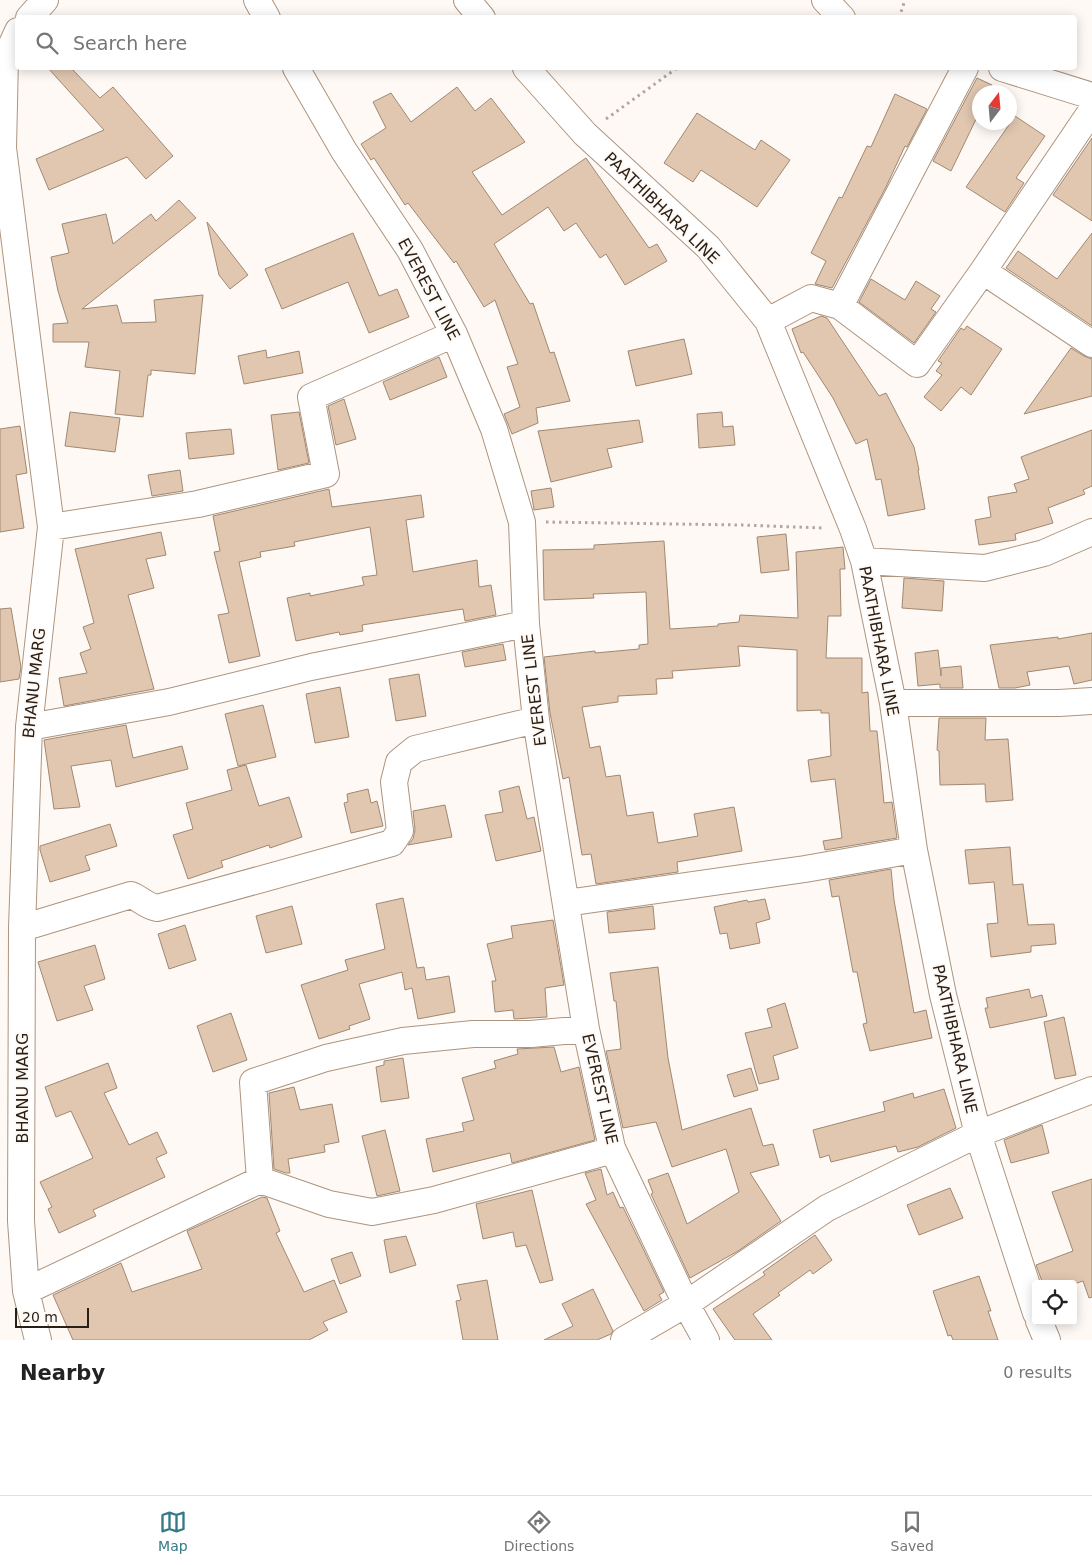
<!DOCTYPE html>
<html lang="en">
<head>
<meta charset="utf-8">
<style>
  :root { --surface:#fff; --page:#f2f2f2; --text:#222; --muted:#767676; --line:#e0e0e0; --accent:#357988 }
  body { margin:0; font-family:"DejaVu Sans",sans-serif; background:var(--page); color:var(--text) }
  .controls { position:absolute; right:15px; bottom:15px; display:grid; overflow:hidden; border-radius:5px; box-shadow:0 2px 12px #0003 }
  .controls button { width:45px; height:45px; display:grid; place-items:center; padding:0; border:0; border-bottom:1px solid var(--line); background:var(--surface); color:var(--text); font:25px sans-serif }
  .compass { position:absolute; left:972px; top:85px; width:45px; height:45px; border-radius:50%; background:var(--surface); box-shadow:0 2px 12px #0003; rotate:16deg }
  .scale { position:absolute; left:15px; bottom:12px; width:74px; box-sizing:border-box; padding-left:5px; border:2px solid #281f16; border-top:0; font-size:14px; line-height:18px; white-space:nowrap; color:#281f16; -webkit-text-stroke:4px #fff9f5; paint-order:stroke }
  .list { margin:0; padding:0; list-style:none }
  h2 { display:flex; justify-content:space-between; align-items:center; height:65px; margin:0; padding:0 20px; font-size:21px }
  h2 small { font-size:16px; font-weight:400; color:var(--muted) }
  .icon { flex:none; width:28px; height:28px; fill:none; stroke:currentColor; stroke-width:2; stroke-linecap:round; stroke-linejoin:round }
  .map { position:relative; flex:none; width:1092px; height:1340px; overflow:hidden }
  .search { position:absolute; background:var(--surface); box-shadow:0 2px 12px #0003; left:15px; right:15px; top:15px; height:55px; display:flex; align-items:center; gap:12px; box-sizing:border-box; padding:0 18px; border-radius:5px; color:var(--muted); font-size:19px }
  .sheet { height:155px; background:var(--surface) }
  nav { display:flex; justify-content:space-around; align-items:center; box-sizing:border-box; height:70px; border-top:1px solid var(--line); background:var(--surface); font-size:14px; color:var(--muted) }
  nav a { display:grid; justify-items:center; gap:2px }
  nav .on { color:var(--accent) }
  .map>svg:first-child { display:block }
</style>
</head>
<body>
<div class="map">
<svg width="1092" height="1340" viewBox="0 0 1092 1340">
  <rect width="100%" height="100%" fill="#fff9f5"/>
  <!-- building -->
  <path fill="#e1c7b0" stroke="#a08872" d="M48,68H71L100,98L113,87L173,156L146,179L127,157L49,190L36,159L104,130Z
    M977,78L992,85L989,92H980V111L951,171L933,161Z
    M457,87L475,111L491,98L525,142L472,172L502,215L586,158L649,248L657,244L667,261L625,285L606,254L600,258L576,223L564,231L548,207L494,244L530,304L533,303L550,353L554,352L570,401L536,408L538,423L512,434L504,414L520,407L507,367L518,364L495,300L484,307L456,261L454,263L408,203L405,205L374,158L371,160L361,144L386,128L373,102L391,93L411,122Z
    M895,94L927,109L907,147L905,146L886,187L832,288L815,284L826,261L811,253L839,197L842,198L867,146L871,147Z
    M697,113L755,150L761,140L790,160L757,207L701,170L693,182L664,163Z
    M1015,116L1045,136L1016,178L1024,183L1005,212L966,187Z
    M1092,138V221L1053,195Z
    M179,200L196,218L82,309L117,305L122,323L156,322L154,300L203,295L195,374L151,370V375H148L143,417L115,414L120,371L85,367L89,342H53V324L68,323L58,291L51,257L69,253L62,224L106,214L113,244L151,214L156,221Z
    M207,222L248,275L230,289L219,275Z
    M353,233L379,296L397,289L409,317L369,333L348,282L282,309L265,269Z
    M1092,233V326L1006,268L1018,251L1057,279Z
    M871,279L905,300L916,281L940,296L931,309L936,312L914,343L859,302Z
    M821,316L827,318L879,396L886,393L914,447L919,470H918L925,509L888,516L881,479L876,480L867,439L856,444L833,398L803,352L801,353L792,329Z
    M967,326L1002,349L971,395L961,387L941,411L924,397L942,375L936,371L942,363L938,361L961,328L964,330Z
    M684,339L692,374L636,386L628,351Z
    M1071,348L1084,356L1092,359V396L1024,414Z
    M266,350L267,358L299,351L303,373L244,384L238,356Z
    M439,357L447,377L390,400L383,382Z
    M344,399L356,439L336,445L328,406Z
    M70,412L120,418L115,452L65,446Z
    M299,412L309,463L278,470L271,415Z
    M722,412L723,427L733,426L735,445L699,448L697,414Z
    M639,420L643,442L607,449L612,467L551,482L538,431Z
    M20,426L27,473L16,475L24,528L0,532V429Z
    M231,429L234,454L189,459L186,433Z
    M1092,430V486L1083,490L1085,494L1048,508L1053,523L1015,534L1016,540L979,545L975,520L991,517L988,497L1017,492L1014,484L1029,479L1021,457Z
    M180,470L183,491L152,496L148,475Z
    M551,488L554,507L534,510L531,491Z
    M329,489L332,507L421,495L424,517L406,520L413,572L477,560L479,587L491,585L496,615L465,621L463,609L362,625L363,631L340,635L339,632L296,641L287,598L310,593V596L364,585L362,577L377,575L370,527L294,542L295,546L260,552L261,557L239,562L260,656L229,663L218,615L229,613L214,552L220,551L213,516Z
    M161,532L166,555L146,559L154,588L128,595L154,689L64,706L59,678L87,673L80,653L91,649L83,627L94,623L75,549Z
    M786,534L789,570L761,573L757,537Z
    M664,541L670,629L718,626V624L739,622L740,615L798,618L796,552L843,547L845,569H840L841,616H828L826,658H862V693L868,692L870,731H877L884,803L892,802L897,838L825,850L823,841L842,838L835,779L811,782L808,760L831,756L829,713H821V710L797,711V650L738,646L740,666L672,671L673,678L656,679L657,694L618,696V702L582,707L590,748L600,746L606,777L620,775L627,816L653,812L658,843L698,836L694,814L734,807L742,851L677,862L678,872L596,884L591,854L582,855L569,777L563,779L550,713L544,657L595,651V653L639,649V645L648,644L646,592L593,594L594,598L544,600L543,550L594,549V545Z
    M904,578L944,581L942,611L902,608Z
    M11,608L21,667L19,679L0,682V609Z
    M1092,633V680L1074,684L1069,666L1027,672L1030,685L1015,688H999L990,645L1058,637V639Z
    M503,644L506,660L465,667L462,652Z
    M938,650L941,676V668L961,666L963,688H940V684L918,686L915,653Z
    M419,674L426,716L396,721L389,679Z
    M340,687L349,737L315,743L306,694Z
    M263,705L276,757L238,766L225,714Z
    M939,718H986L985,740L1008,739L1013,800L986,802L985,784L940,785L939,751L937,750Z
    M126,725L133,758L182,746L188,769L116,787L111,760L71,766L80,807L54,809L44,740Z
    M246,765L259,806L289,797L302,837L270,848L269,845L221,861L223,867L188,879L173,835L193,829L186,803L232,790L227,770Z
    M519,786L527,819L534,817L541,851L496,861L485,815L503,812L499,791Z
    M368,789L371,803L377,801L383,826L351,833L344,803L348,802L347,794Z
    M445,805L452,837L408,845L413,839L415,830L413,811Z
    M110,824L117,846L85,856L90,870L50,882L40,850V846Z
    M1010,847L1013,885L1023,884L1028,925L1054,924L1056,944L1031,946V952L991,957L987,924L998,923L994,882L969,884L965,850Z
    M891,869L894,900L914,1013L926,1010L932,1038L870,1051L863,1024L867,1023L857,972H853L839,896L832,897L829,880Z
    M403,898L417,968L424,967L426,980L449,976L455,1012L418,1019L412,988L405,990L402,972L359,984L370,1019L349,1026L350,1029L319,1039L301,985L348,970L345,960L385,949L376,904Z
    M765,899L770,919L756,923L760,943L730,949L727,933L720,934L714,907L747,900L748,902Z
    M292,906L302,944L266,953L256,916Z
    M653,906L655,929L609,933L607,912Z
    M553,920L564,985L545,988L547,1017L514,1019L513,1010L495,1012L492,981H496L487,944L513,938L511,926Z
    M185,925L196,960L169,969L158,934Z
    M95,945L105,979L84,986L93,1010L57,1021L38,962Z
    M658,967L668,1058L682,1130L751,1108L763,1146L773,1144L779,1165L750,1173L781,1221L738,1251L690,1278L651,1194L653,1193L648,1180L668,1173L687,1224L739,1192L726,1149L672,1167L656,1122L623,1128L606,1051L621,1049L616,1001H614L610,973Z
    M1029,989L1031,998L1042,995L1047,1016L990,1028L985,1008H988L986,998Z
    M785,1003L798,1048L773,1056L779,1079L759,1084L745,1033L772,1027L767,1009Z
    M231,1013L247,1060L213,1072L197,1026Z
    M1064,1017L1076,1075L1055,1079L1044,1022Z
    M554,1047L561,1072L579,1067L595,1140L512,1163L510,1153L433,1172L426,1139L464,1131L462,1123L474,1120L462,1078L496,1068L494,1061L518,1054L517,1049Z
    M403,1058L409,1098L381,1102L376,1067L384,1065V1061Z
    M108,1063L117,1088L104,1093L129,1145L157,1132L167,1153L156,1158L165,1177L93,1210L96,1216L59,1233L48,1209L52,1207L40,1182L93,1158L71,1111L56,1117L45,1087Z
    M751,1068L758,1090L734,1097L727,1075Z
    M294,1087L300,1110L332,1104L339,1142L324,1145L325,1152L288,1159L290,1173H286L274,1169L269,1093Z
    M944,1089L956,1128L918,1147L898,1152L896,1146L831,1162L829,1155L820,1158L813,1130L885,1111L883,1102L913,1093L914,1098Z
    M1042,1125L1049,1153L1011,1163L1004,1140Z
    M385,1130L400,1191L377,1196L362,1136Z
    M601,1169L607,1195L613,1192L620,1208L623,1207L664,1292L659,1295L662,1300L644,1311L586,1204L596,1200L585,1173Z
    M1092,1179V1297L1089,1298L1083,1281L1074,1284H1043L1036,1265L1073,1251L1052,1192Z
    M950,1188L963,1218L919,1235L907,1205Z
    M532,1190L553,1280L540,1283L526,1245L516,1247L513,1232L483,1239L476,1204Z
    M262,1197L267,1198L280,1231L276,1233L304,1292L334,1280L347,1312L323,1322L328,1330L309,1340H73L53,1295L121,1263L132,1292L202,1269L187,1231Z
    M815,1235L832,1260L813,1274L810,1270L778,1293L780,1295L753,1314L772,1340H735L713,1309L765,1275L763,1272Z
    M406,1236L416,1265L390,1273L384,1240Z
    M352,1252L361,1276L340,1284L331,1259Z
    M979,1276L991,1311H988L998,1340H953L951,1335L948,1336L933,1291Z
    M487,1280L498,1340H463L456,1301L461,1300L457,1285Z
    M593,1289L613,1331L611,1334L597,1340H544L573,1326L562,1304Z"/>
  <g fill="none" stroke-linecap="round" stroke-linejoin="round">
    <defs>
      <path id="minor" d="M257,0L267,18
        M467,0L482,18
        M825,0L842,18
        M29,18L45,0
        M18,31L5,59L3,148L51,527L29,727L22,928L21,1221L26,1291L38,1340
        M296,68L344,151L410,250L454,334L494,429L522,522L526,624L536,720L586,1029L612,1148L686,1304L706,1340
        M526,68L585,134L708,247L768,321L853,529L864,561L893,703L914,850L943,995L978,1134L1036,1313
        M1002,68L1092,96
        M983,271L1092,344
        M840,306L917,364L983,271L1092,110
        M768,321L811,298L840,306L965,68
        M51,527L198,504L326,474L311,397L454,334
        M864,561L985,568L1044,553L1092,532
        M893,703H1059L1092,701
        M29,727L169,702L311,667L526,624
        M566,903L805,869L914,850
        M22,928L131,895C141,899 146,906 157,908L392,843L400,831L394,782L399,762L415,749L536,720
        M260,1180L329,1204L372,1212L434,1200L613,1150
        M26,1291L260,1180L253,1082L326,1058L403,1041L473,1034H531L586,1029
        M1039,1321L1047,1340
        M624,1340L686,1304L827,1208L978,1134L1092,1090"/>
    </defs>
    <!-- minor casing -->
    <use href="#minor" stroke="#ad947e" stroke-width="28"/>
    <!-- path -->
    <path stroke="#afa7a2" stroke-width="3" stroke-dasharray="2.5 4" stroke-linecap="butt" d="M899,18L905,0
      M606,119L677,68
      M546,522L741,525L824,528"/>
    <!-- minor -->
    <use href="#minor" stroke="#fff" stroke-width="26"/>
  </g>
  <g text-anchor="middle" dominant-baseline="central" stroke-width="4" stroke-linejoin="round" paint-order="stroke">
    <!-- street labels -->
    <g font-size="16" fill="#281f16" stroke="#fff9f5">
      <text transform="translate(662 208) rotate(44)">PAATHIBHARA LINE</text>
      <text transform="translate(429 289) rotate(62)">EVEREST LINE</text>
      <text transform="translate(879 641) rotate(79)">PAATHIBHARA LINE</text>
      <text transform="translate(34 683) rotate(-84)">BHANU MARG</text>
      <text transform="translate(534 690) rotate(-97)">EVEREST LINE</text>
      <text transform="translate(955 1039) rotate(77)">PAATHIBHARA LINE</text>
      <text transform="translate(22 1088) rotate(-90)">BHANU MARG</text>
      <text transform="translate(600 1089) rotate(77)">EVEREST LINE</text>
    </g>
  </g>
</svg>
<div class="controls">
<button><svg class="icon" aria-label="locate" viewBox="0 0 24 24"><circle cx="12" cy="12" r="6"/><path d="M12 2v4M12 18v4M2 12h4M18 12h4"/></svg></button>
</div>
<svg class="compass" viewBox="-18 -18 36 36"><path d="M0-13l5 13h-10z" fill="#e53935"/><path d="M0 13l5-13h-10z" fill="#767676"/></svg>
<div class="scale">20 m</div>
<div class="search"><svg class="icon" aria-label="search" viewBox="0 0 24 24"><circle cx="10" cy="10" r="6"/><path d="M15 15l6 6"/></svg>Search here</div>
</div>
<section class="sheet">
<h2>Nearby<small>0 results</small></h2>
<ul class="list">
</ul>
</section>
<nav>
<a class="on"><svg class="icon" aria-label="map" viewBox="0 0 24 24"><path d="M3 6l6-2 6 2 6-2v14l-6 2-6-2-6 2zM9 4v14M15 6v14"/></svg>Map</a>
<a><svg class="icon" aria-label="directions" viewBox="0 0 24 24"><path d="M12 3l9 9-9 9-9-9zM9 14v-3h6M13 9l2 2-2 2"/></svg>Directions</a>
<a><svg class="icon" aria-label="saved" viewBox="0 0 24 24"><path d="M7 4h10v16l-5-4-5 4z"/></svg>Saved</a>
</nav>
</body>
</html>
